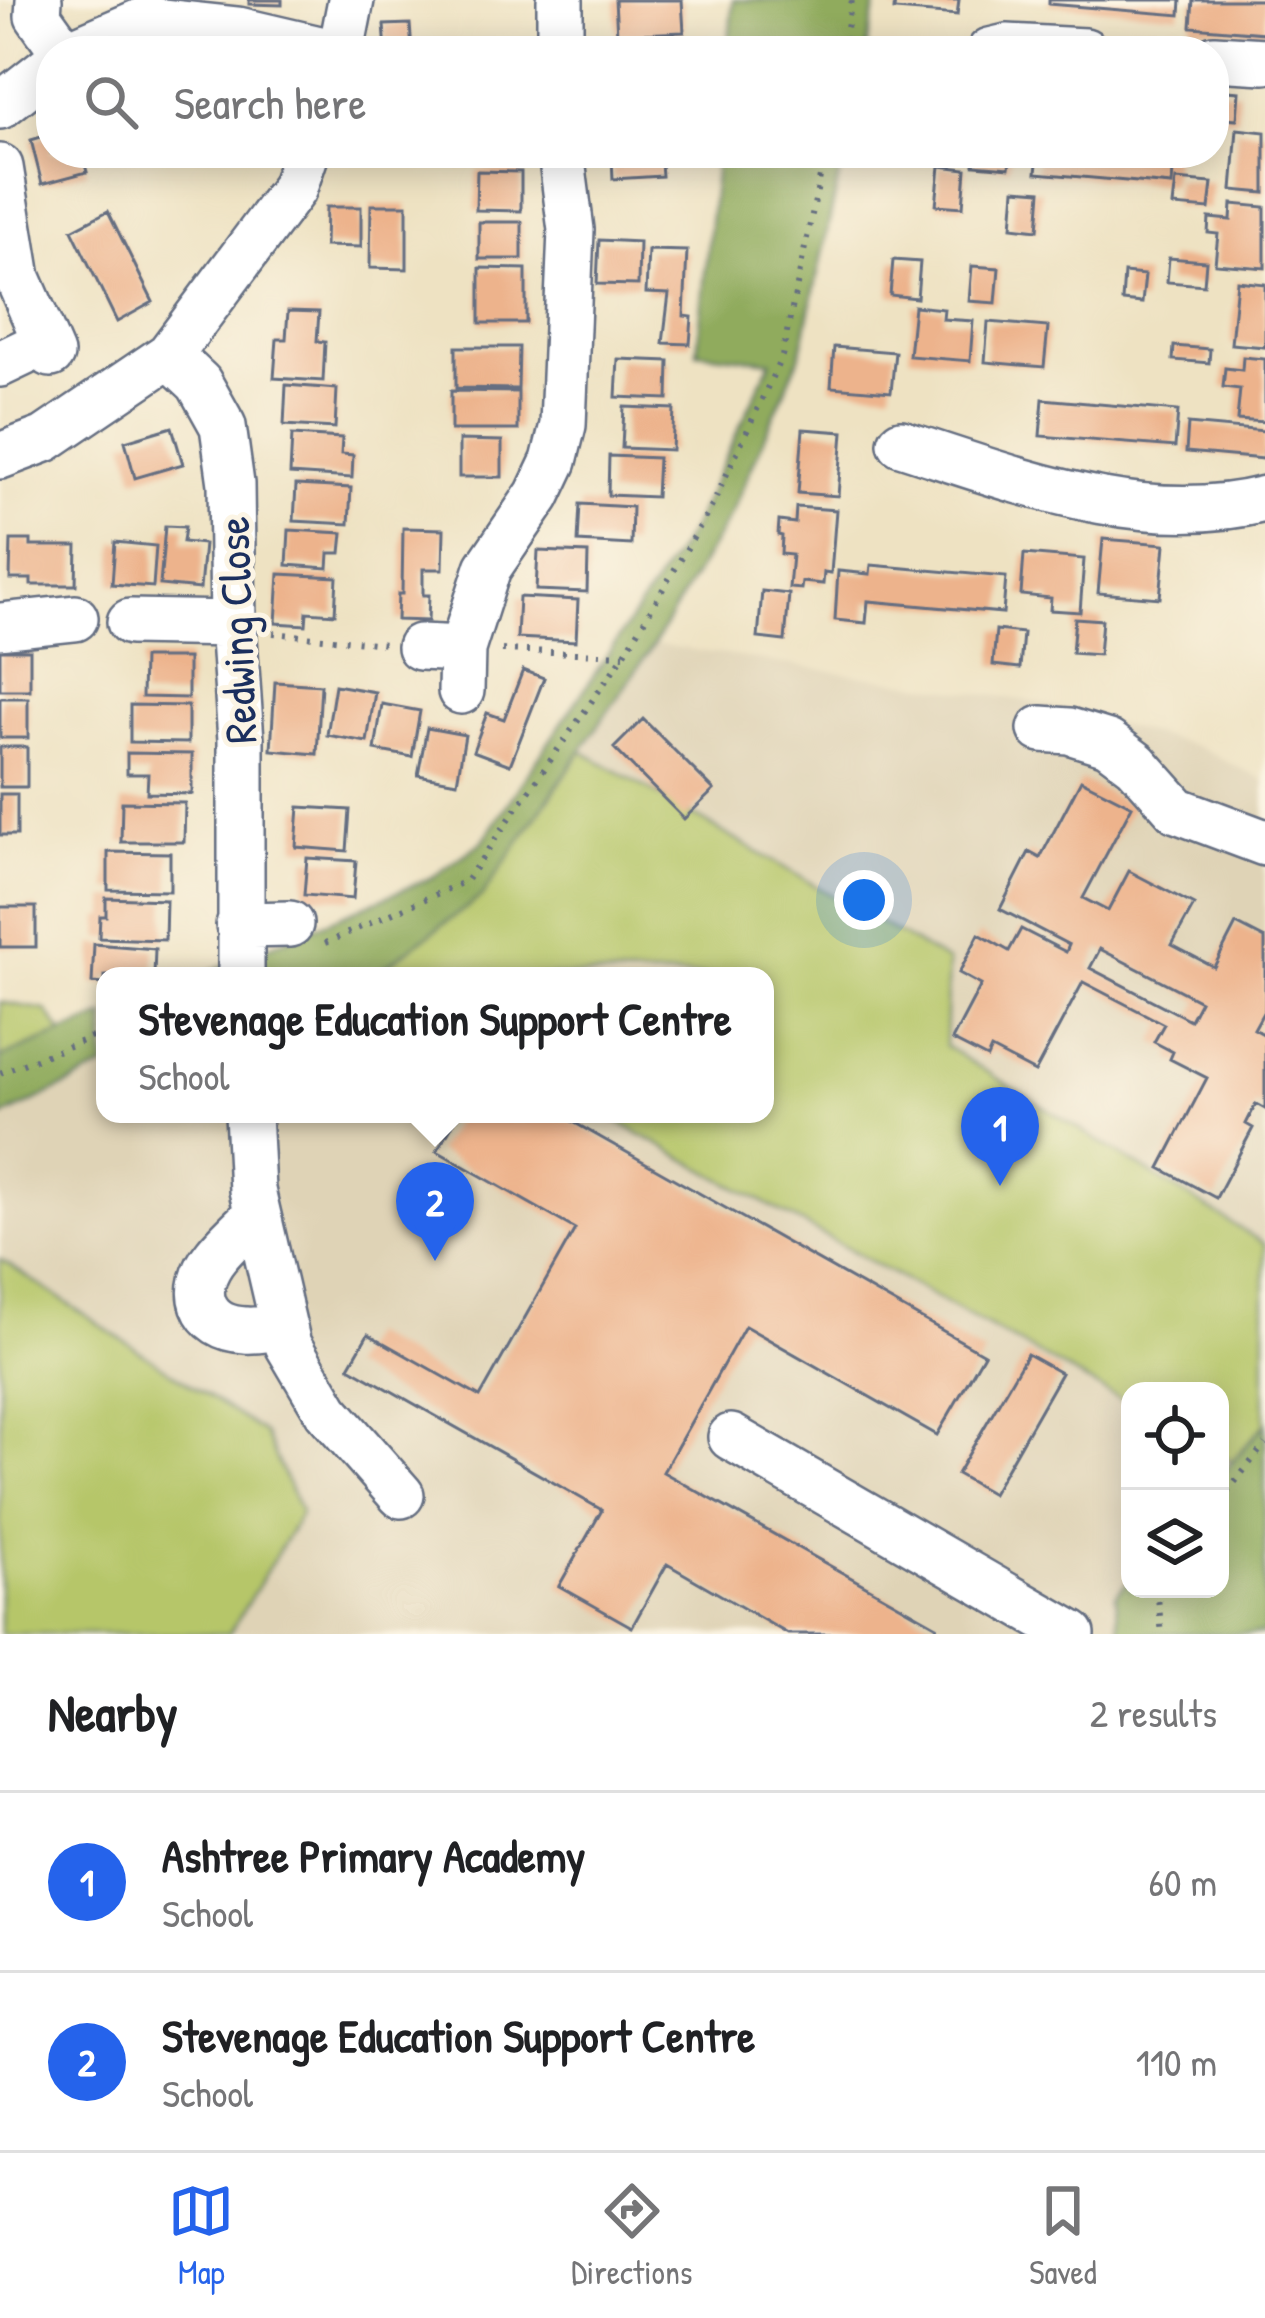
<!DOCTYPE html>
<html lang="en">
<head>
<meta charset="utf-8">
<style>
  :root { --surface:#fff; --page:#f6f6f6; --text:#202124; --muted:#757577; --line:#e0e0e0; --accent:#2563eb }
  body { margin:0; font-family:"Patrick Hand",sans-serif; background:var(--page); color:var(--text) }
  .controls { position:absolute; right:36px; bottom:36px; display:grid; overflow:hidden; border-radius:24px; box-shadow:0 6px 30px #0003 }
  .controls button { width:108px; height:108px; display:grid; place-items:center; padding:0; border:0; border-bottom:3px solid var(--line); background:var(--surface); color:var(--text); font:60px sans-serif }
  .you { position:absolute; left:864px; top:900px; width:42px; height:42px; margin:-30px; border:9px solid #fff; border-radius:50%; background:#1a73e8; box-shadow:0 0 0 18px #1a73e833 }
  .badge { display:grid; place-items:center; width:78px; height:78px; border-radius:50%; background:var(--accent); color:#fff; font-size:39px; font-weight:700 }
  .pin { position:absolute; translate:-50% -99px; filter:drop-shadow(0 3px 6px #0008) }
  .pin::after { content:''; position:absolute; top:63px; width:42px; height:36px; background:inherit; clip-path:polygon(0 0,100% 0,50% 100%) }
  .popup { position:absolute; left:96px; top:967px; width:678px; height:156px; box-sizing:border-box; display:grid; place-content:center; border-radius:24px; background:var(--surface); filter:drop-shadow(0 3px 9px #0005); font-size:39px; white-space:nowrap; color:var(--muted) }
  .popup b { font-size:45px; color:var(--text) }
  .popup::after { content:''; position:absolute; left:50%; top:100%; margin-left:-24px; border:24px solid transparent; border-top-color:var(--surface) }
  .list { margin:0; padding:0; list-style:none }
  h2 { display:flex; justify-content:space-between; align-items:center; height:156px; margin:0; padding:0 48px; font-size:51px }
  h2 small { font-size:39px; font-weight:400; color:var(--muted) }
  .list li { display:grid; grid-template-columns:78px 1fr auto; gap:36px; align-items:center; box-sizing:border-box; height:180px; padding:0 48px; border-top:3px solid var(--line) }
  .list b { display:block; font-size:45px; white-space:nowrap }
  .list p { margin:0; font-size:39px; white-space:nowrap; color:var(--muted) }
  .list em { font-size:39px; font-style:normal; color:var(--muted) }
  .icon { flex:none; width:66px; height:66px; fill:none; stroke:currentColor; stroke-width:2; stroke-linecap:round; stroke-linejoin:round }
  .map { position:relative; flex:none; width:1265px; height:1634px; overflow:hidden }
  .search { position:absolute; background:var(--surface); box-shadow:0 6px 30px #0003; left:36px; right:36px; top:36px; height:132px; display:flex; align-items:center; gap:30px; box-sizing:border-box; padding:0 42px; border-radius:48px; color:var(--muted); font-size:45px }
  .sheet { height:516px; background:var(--surface) }
  nav { display:flex; justify-content:space-around; align-items:center; box-sizing:border-box; height:168px; border-top:3px solid var(--line); background:var(--surface); font-size:33px; color:var(--muted) }
  nav a { display:grid; justify-items:center; gap:6px }
  nav .on { color:var(--accent) }
  .map>svg:first-child { display:block }
</style>
</head>
<body>
<div class="map">
<svg width="1265" height="1634" viewBox="0 0 1265 1634">
  <rect width="100%" height="100%" fill="#fcf5e5"/>
  <filter id="ink" filterUnits="userSpaceOnUse"><feTurbulence type="fractalNoise" baseFrequency=".00833" numOctaves="2"/><feDisplacementMap in="SourceGraphic" scale="24" xChannelSelector="R" yChannelSelector="G"/><feConvolveMatrix kernelMatrix="1 2 1 2 8 2 1 2 1" color-interpolation-filters="sRGB"/></filter>
  <filter id="wash" filterUnits="userSpaceOnUse"><feTurbulence type="fractalNoise" baseFrequency=".004" numOctaves="4" result="noise"/><feDisplacementMap in="SourceGraphic" scale="48" xChannelSelector="R" yChannelSelector="G"/><feGaussianBlur stdDeviation="2.7" result="paint"/><feColorMatrix in="noise" values="0 0 0 0 0 0 0 0 0 0 0 0 0 0 0 0 0 1.4 0 .05"/><feComposite in="paint" operator="in"/></filter>
  <g filter="url(#wash)">
    <rect width="100%" height="100%" fill="#eee2c2"/>
    <!-- built -->
    <path fill="#dfd3b6" d="M654,644L1035,702L1196,746L1265,781V1424L1220,1475V1391H1130V1579L1116,1595L1120,1634H0V1118L105,1067V1114H765V976H372L481,897Z"/>
    <!-- green -->
    <path fill="#b6c669" stroke="#687a64" stroke-width="3" d="M582,751L948,962L945,1046L1265,1244V1424L1232,1461L1220,1454V1391H1130V1405L604,1114H765V976H372L481,897Z
      M0,1002L46,1010L63,1034L0,1058Z
      M0,1259L264,1433L301,1513L229,1634H0Z"/>
    <!-- forest -->
    <path fill="#90ab5d" stroke="#566d5e" stroke-width="3" d="M733,0H877L866,51H728Z
      M717,153H844L800,356L731,514L654,644L481,897L372,976H199L433,877L482,842L691,530L771,361L697,352Z
      M105,1016V1067L0,1118V1058Z
      M1265,1424V1634H1120L1116,1595L1130,1579V1589H1220V1476Z"/>
    <g id="blocks">
      <!-- building -->
      <path fill="#edb38c" fill-rule="evenodd" d="M249,0H282V5L249,4Z
        M615,0H682L684,32L617,35Z
        M895,0H959L957,15L894,10Z
        M1049,0H1181L1180,15L1049,4Z
        M1193,0H1265V33L1191,27Z
        M410,24L412,51H386L384,25Z
        M661,41V51H611V44Z
        M1214,90L1239,92L1237,119L1214,117Z
        M1237,129L1265,132V193L1232,190Z
        M51,134V153H82L87,172L42,184L31,140Z
        M618,153H676V161L661,162L662,176L613,179L612,158L618,159Z
        M884,153H916L915,161L883,159Z
        M975,153H1011L1009,168L974,165Z
        M1038,153H1174L1172,185L1036,173Z
        M940,166L966,169L963,207L936,205Z
        M477,171L521,172V211L476,210Z
        M1176,180L1212,183L1209,209L1173,206Z
        M1015,189L1041,191L1038,230L1012,227Z
        M1232,204L1265,207V268L1215,264L1218,234L1208,233L1209,218L1231,220Z
        M371,205H407V269L370,268Z
        M326,207H361V247L325,246Z
        M108,211L153,302L117,322L72,230Z
        M479,222H522V259H479Z
        M599,240L639,242L638,285L597,284Z
        M648,250L687,251L684,316L692,317L690,344L663,343L669,294L646,293Z
        M1169,258L1206,261L1204,285L1167,282Z
        M893,260L920,262L917,298L890,295Z
        M972,266L999,268L996,303L969,301Z
        M480,268L526,269V323H480Z
        M1124,273L1145,275L1142,303L1122,301Z
        M1237,281L1265,284V347L1231,344Z
        M914,306L944,309L943,319L973,321L970,361L909,356Z
        M288,311L319,312L317,341L325,342L323,381L274,378L277,339H286Z
        M988,322L1048,327L1044,367L985,362Z
        M1174,346L1210,349L1209,363L1173,360Z
        M456,347H519L518,389L456,388Z
        M834,347L895,352L891,392L831,387Z
        M1243,357L1265,359V422L1237,420L1240,389L1223,387L1225,368L1242,370Z
        M618,359L669,361L668,399L616,397Z
        M286,385L337,389L335,428L284,425Z
        M451,391L518,392V430H451Z
        M1043,399L1178,411L1175,447L1040,436Z
        M624,407L674,409L672,450L622,448Z
        M1188,424L1265,431L1264,459L1186,452Z
        M172,427L183,464L135,478L125,441Z
        M803,429L843,432L838,496L798,493Z
        M292,435L342,438L341,454L353,455L352,478L290,474Z
        M459,440L502,441V477H459Z
        M609,456L658,458L656,497L608,495Z
        M296,485L351,488L349,524L294,521Z
        M580,504L632,507L631,545L578,542Z
        M796,507L836,510L831,573L824,572L823,584L802,582L801,589L789,588L792,555L781,554L782,536L778,535L779,521L795,523Z
        M165,526L185,527L183,542L204,544L200,589L160,585Z
        M403,528L444,529L443,569H423V595H429L428,621L397,620L398,594H402Z
        M289,530L343,533L341,553H329L328,568L287,565Z
        M1103,539L1165,544L1160,598L1098,593Z
        M11,540H31V546H77L76,585H31V579H10Z
        M115,542L156,546L153,587L112,584Z
        M538,551L588,553L587,592L536,590Z
        M1024,554L1084,559L1080,612L1050,610L1051,598L1021,595Z
        M871,565L1006,577L1003,613L868,601L866,623L835,620L838,571L870,574Z
        M279,574L337,577L335,614L307,612L306,625L276,623Z
        M762,591L789,594L785,641L758,638Z
        M519,597L578,600L576,641L517,638Z
        M1075,618L1102,620L1099,655L1072,653Z
        M996,630L1023,633L1020,668L993,665Z
        M0,650H30V690H0Z
        M143,658H188V698L142,697Z
        M523,670L544,678L510,765L473,751L487,713L504,719Z
        M275,682L321,685L317,754L271,750Z
        M335,685L375,692L367,742L327,735Z
        M0,698H28V738H0Z
        M382,704L420,711L412,757L375,750Z
        M130,705L188,706V743L130,742Z
        M643,719L714,790L684,819L614,748Z
        M427,728L465,735L457,782L418,775Z
        M0,747H27V787H0Z
        M127,753L192,754V794L147,793L148,774H127Z
        M1081,780L1132,806L1083,898L1108,911L1129,871L1194,905L1172,945L1214,967L1236,924L1265,939V1009L1254,1029L1265,1035V1109L1256,1104L1246,1124L1253,1128L1216,1198L1160,1168L1207,1078L1170,1059L1173,1052L1154,1042L1164,1024L1083,982L1035,1072L991,1049L987,1058L952,1040L981,985L959,973L979,934L1009,951L1021,929L1066,952L1069,945L1000,909L1029,852L1040,858ZM1100,949L1200,1001L1190,1020L1090,968Z
        M0,794H17V835H0Z
        M122,802L185,803L184,842H121Z
        M299,807L350,810L347,851L296,847Z
        M108,852L170,853V891L108,890Z
        M307,858L356,861L353,899L304,895Z
        M106,898L166,900L165,940L99,938L100,916H106Z
        M0,907H36V947H0Z
        M94,944L155,949L154,976H105V984L92,983Z
        M459,1114H559L984,1354L937,1435L745,1326L663,1472L937,1626L932,1634H788L667,1564L632,1627L559,1586L602,1510L349,1367L368,1334L480,1397L575,1229L437,1151Z
        M1027,1354L1061,1373L992,1494L957,1474Z"/>
    </g>
  </g>
  <g filter="url(#ink)">
    <use href="#blocks" fill-opacity="0" stroke="#656e81" stroke-width="3"/>
    <g fill="none" stroke-linecap="round" stroke-linejoin="round">
      <defs>
        <path id="minor" d="M39,0L38,16L63,51
          M73,51L145,20L238,30L328,51
          M341,51L351,0
          M560,51V0
          M990,51L1007,47L1085,51
          M1214,58L1265,61
          M0,106L51,66
          M0,167L18,278L51,354
          M169,355L199,383L223,426L231,484L233,624L241,740V976
          M0,364L46,342
          M901,443C1017,480 1142,530 1265,499
          M0,456L45,439L169,355L294,188L306,153
          M130,622L233,624
          M0,626L75,618
          M420,647L462,649
          M461,691L462,649L488,568L538,495L554,461L563,425L571,230L561,153
          M1041,729L1069,731L1108,743L1136,764L1177,810L1265,843
          M239,925L290,924
          M248,1114L252,1190L288,1345L327,1411L401,1495
          M257,1214C243,1228 228,1241 216,1256C189,1289 200,1328 245,1330C257,1331 271,1328 284,1327
          M731,1437L1072,1634"/>
      </defs>
      <!-- minor casing -->
      <use href="#minor" stroke="#656e81" stroke-width="50"/>
      <!-- path -->
      <path stroke="#656e81" stroke-width="6" stroke-dasharray="3 9" stroke-linecap="butt" d="M843,51L852,0
        M273,633L385,644
        M502,650L624,655
        M325,943L466,881L624,655L712,506L782,356L825,153
        M0,1073L105,1032
        M1220,1501L1265,1444
        M1157,1589L1162,1634"/>
      <!-- minor -->
      <use href="#minor" stroke="#fff" stroke-width="45"/>
    </g>
  </g>
  <g text-anchor="middle" dominant-baseline="central" stroke-width="10" stroke-linejoin="round" paint-order="stroke">
    <!-- street labels -->
    <g font-size="45" fill="#1b2f5e" stroke="#fcf5e5">
      <text transform="translate(236 630) rotate(-92)">Redwing Close</text>
    </g>
  </g>
</svg>
<div class="controls">
<button><svg class="icon" aria-label="locate" viewBox="0 0 24 24"><circle cx="12" cy="12" r="6"/><path d="M12 2v4M12 18v4M2 12h4M18 12h4"/></svg></button>
<button><svg class="icon" aria-label="layers" viewBox="0 0 24 24"><path d="M12 4l9 5-9 5-9-5zM3 14l9 5 9-5"/></svg></button>
</div>
<div class="you"></div>
<div class="pin badge" style="left:1000px;top:1186px">1</div>
<div class="pin badge" style="left:435px;top:1261px">2</div>
<div class="popup"><b>Stevenage Education Support Centre</b>School</div>
<div class="search"><svg class="icon" aria-label="search" viewBox="0 0 24 24"><circle cx="10" cy="10" r="6"/><path d="M15 15l6 6"/></svg>Search here</div>
</div>
<section class="sheet">
<h2>Nearby<small>2 results</small></h2>
<ul class="list">
<li><span class="badge">1</span><div><b>Ashtree Primary Academy</b><p>School</p></div><em>60 m</em></li>
<li><span class="badge">2</span><div><b>Stevenage Education Support Centre</b><p>School</p></div><em>110 m</em></li>
</ul>
</section>
<nav>
<a class="on"><svg class="icon" aria-label="map" viewBox="0 0 24 24"><path d="M3 6l6-2 6 2 6-2v14l-6 2-6-2-6 2zM9 4v14M15 6v14"/></svg>Map</a>
<a><svg class="icon" aria-label="directions" viewBox="0 0 24 24"><path d="M12 3l9 9-9 9-9-9zM9 14v-3h6M13 9l2 2-2 2"/></svg>Directions</a>
<a><svg class="icon" aria-label="saved" viewBox="0 0 24 24"><path d="M7 4h10v16l-5-4-5 4z"/></svg>Saved</a>
</nav>
</body>
</html>
